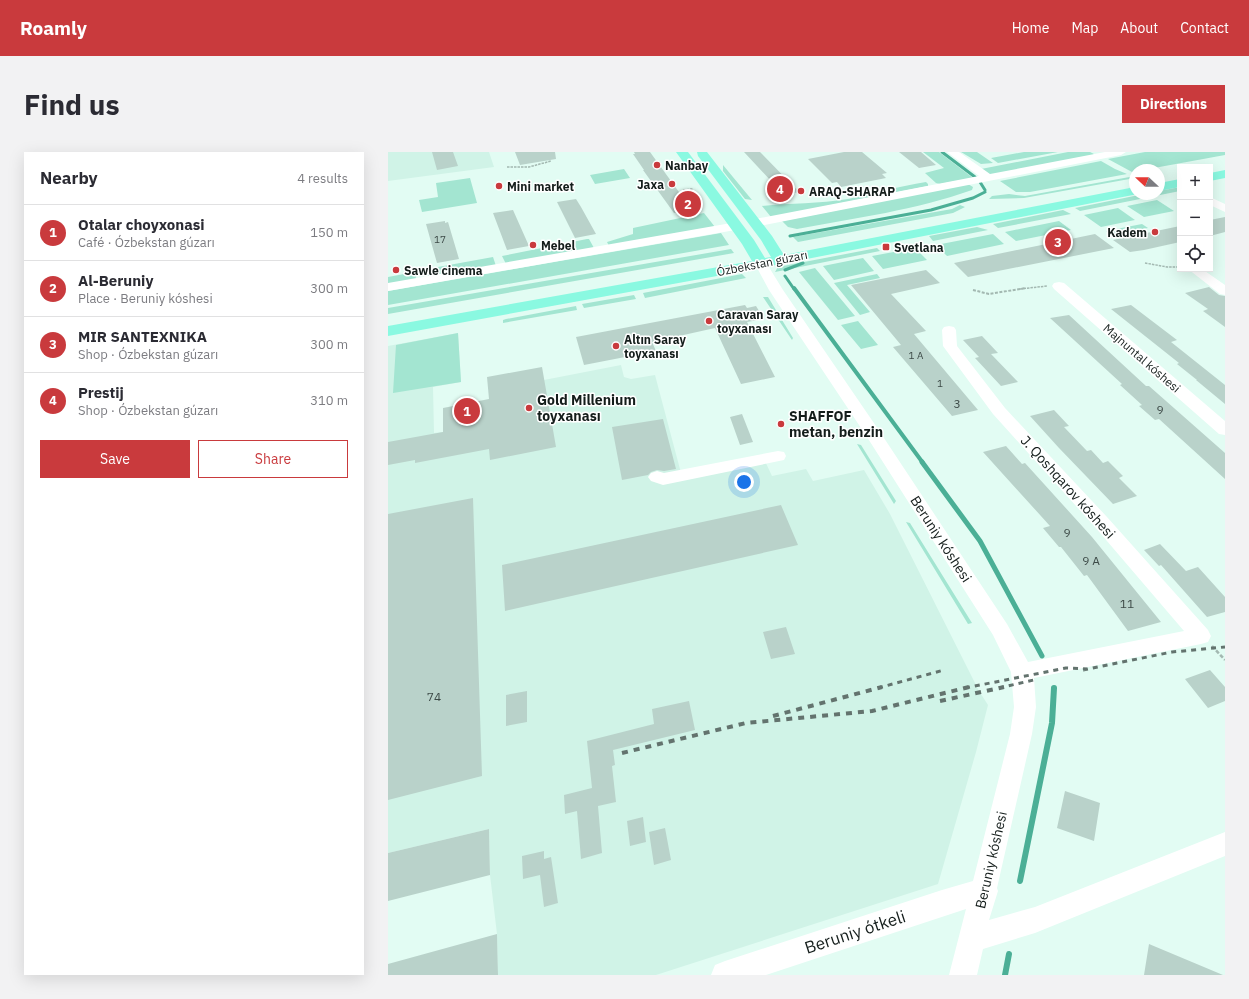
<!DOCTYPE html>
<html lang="en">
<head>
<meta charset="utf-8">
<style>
  :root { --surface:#fff; --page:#f2f2f3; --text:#2b2b33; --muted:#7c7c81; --line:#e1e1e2; --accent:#c93a3d }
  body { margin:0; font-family:"IBM Plex Sans",sans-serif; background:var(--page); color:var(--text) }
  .controls { position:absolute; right:12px; top:12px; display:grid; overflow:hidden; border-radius:0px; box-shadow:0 4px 16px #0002 }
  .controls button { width:36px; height:36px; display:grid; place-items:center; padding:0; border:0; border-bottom:1px solid var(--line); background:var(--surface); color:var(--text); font:20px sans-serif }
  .compass { position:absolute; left:741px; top:12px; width:36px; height:36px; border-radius:50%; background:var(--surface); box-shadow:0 4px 16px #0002; rotate:292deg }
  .you { position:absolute; left:356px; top:330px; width:14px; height:14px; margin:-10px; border:3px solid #fff; border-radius:50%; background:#1a73e8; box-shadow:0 0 0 6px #1a73e833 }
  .badge { display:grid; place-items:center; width:26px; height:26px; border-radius:50%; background:var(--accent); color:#fff; font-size:13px; font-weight:700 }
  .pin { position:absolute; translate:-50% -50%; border:2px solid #fff; box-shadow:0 1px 4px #0006 }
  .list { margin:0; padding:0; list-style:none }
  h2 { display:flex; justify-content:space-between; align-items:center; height:52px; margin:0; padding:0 16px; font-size:17px }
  h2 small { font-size:13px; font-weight:400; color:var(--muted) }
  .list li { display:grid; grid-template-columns:26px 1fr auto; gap:12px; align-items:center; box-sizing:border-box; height:56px; padding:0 16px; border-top:1px solid var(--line) }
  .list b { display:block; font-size:15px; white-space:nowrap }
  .list p { margin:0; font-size:13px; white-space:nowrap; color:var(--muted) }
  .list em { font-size:13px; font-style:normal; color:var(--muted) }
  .actions { display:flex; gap:8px; padding:12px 16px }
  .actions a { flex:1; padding:9px 0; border:1px solid var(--accent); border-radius:0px; text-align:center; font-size:14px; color:var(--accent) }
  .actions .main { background:var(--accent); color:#fff }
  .icon { flex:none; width:22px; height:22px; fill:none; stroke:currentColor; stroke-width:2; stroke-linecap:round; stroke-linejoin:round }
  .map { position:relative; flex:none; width:837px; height:823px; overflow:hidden; border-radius:0px }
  header { display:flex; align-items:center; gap:24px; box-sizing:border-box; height:56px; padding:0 20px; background:var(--accent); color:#fff }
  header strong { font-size:19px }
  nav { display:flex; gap:22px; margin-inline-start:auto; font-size:14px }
  .intro { display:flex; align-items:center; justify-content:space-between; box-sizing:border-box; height:96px; padding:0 24px }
  h1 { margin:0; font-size:28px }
  .button { padding:10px 18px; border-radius:0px; background:var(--accent); color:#fff; font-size:14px; font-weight:700 }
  main { display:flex; gap:24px; padding:0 24px }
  aside { flex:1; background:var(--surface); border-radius:0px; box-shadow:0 4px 16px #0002 }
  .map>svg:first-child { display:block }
</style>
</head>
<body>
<header>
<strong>Roamly</strong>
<nav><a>Home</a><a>Map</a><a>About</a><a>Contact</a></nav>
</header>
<div class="intro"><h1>Find us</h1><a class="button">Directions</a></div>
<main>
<aside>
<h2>Nearby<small>4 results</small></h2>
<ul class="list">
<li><span class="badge">1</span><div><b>Otalar choyxonasi</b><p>Café · Ózbekstan gúzarı</p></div><em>150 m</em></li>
<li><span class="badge">2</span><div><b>Al-Beruniy</b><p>Place · Beruniy kóshesi</p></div><em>300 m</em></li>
<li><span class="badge">3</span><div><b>MIR SANTEXNIKA</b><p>Shop · Ózbekstan gúzarı</p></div><em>300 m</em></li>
<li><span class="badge">4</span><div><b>Prestij</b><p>Shop · Ózbekstan gúzarı</p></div><em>310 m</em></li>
</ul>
<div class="actions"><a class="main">Save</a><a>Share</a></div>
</aside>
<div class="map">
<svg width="837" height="823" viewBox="0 0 837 823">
  <rect width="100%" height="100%" fill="#e2fcf3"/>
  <!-- built -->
  <path fill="#d0f3e7" d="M0,0H101L106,15L0,29Z
    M70,181L73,230L45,235L46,281L55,280V272L103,263L156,228L233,213L236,225L243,227L267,223L293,321L375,305L384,324L418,317L425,329L476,318L502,362L591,539L600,553L588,600L550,732L268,823H110L109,782L102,723L101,677L0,701V194Z"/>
  <!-- green -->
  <path fill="#a3e5d1" d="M535,0H551L585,26L552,32L548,31L537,21L556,16Z
    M573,0H589L605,11L593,12Z
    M636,0H670L610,11L603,6Z
    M680,0H702L706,2L704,4L607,23L600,22L593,17Z
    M757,0H837V3L744,20L720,7Z
    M713,9L727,17L739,22L642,40H628L612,29Z
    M335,13L364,48L357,47L335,19Z
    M236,17L242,26L207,32L202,23Z
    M747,24V26L636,46L601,47L604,44L621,42L637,44Z
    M82,26L89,51L34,60L31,48L50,45L48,31Z
    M538,30L540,32V34L383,65L374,54C403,51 431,52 460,47C486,42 511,34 538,30Z
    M580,32L585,35L584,38C528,58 468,66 409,77L400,75L394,69Z
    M787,36H792V39L692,59L687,56L756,42H771V39Z
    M769,48L786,59L756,65L739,54Z
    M572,53L577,55L565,61L410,90L405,85L564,57Z
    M730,56L747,68L713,75L696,63Z
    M675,58L683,62L610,76L605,72Z
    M316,61L327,75L221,94L219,90L245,82V76Z
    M671,69L683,78L628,89L617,80Z
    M754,72L760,76L723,83L718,79Z
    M589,75L600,78L545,89L541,84Z
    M333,81L341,93L0,153V139Z
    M605,82L616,92L559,104L548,93Z
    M199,87H201L206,96L118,112L114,104Z
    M489,96L492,99L387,120L390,115Z
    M527,96L539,108L495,117L484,104Z
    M343,97L346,101L0,162V156Z
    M105,105L108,114L40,124L39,117Z
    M475,106L486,119L446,128L435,114Z
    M427,116L467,164L450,168L411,120Z
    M27,120L28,127L0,133V125Z
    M354,122L358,126L257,146L255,141Z
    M489,122L492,126L459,133L482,160L472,163L446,131Z
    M246,143L248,147L196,156L194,152Z
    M375,145H380L405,186L404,188Z
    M188,154L189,158L115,171V168L118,167Z
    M470,169L490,193L473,197L453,173Z
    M70,181L73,230L5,241L8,193Z
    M469,292L473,293L508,349L506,352Z
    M518,370L522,371L584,471L580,472Z"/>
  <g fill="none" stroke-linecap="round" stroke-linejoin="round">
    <!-- stream-far3 -->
    <path stroke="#4baf96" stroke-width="3" d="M554,0L587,25
      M592,30L597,38
      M402,84L543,58L585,46L597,40
      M397,118L415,111
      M397,124L406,137"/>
    <!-- stream-far2 -->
    <path stroke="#4baf96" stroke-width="4" d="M406,136L535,311"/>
    <!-- stream-far1 -->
    <path stroke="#4baf96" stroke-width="5" d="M534,310L592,389L654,504"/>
    <!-- stream -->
    <path stroke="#4baf96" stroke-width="6" d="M632,729L664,571L666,536
      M617,823L621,802"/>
  </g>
  <!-- building -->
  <path fill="#b9d2ca" d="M44,0H65L70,14L49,18Z
    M127,0H167L168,7L132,13Z
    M246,0H262L304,58L286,61L255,18H256L245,2H247Z
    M356,0H372L411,40L396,43Z
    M456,0H474L499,21L494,22L498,26L453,35L449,30L444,31L420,7Z
    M511,0H533L548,13L531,16Z
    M188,47L193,55L208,82L187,86L169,50Z
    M125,58L141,94L119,98L105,61Z
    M837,65V80L822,84V68Z
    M57,69V71L60,70L71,107L49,111L38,72Z
    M792,74V90L756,98L742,100L725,88Z
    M707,82L726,96L580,125L566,111Z
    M538,118L552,131L503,142L538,179L526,182L590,258L564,264L505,195L513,193L463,133Z
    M821,135L831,143L837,144V175L815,159L820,157L797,141Z
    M357,153L359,156L368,154L376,167L359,170L387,225L353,232L327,176L264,190L268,199L196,213L188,185Z
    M743,153L789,188L783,190L837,233V252L808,228H809L789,212L791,211L723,157Z
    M681,163L758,234H761L837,301V327L771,267L767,268L751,254L754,253L732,233L734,232L662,166Z
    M594,184L610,201L603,202L630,230L613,234L587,206L591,205L575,188Z
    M154,215L168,295L102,308L101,297L27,311V308L0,313V290L55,280V256L101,247L99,225Z
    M666,258L681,274L676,275L699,299L703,298L715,311L720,309L735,324L731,326L749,344L725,352L671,296L642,264Z
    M354,262L365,290L352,293L342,265Z
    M275,267L288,317L276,319L269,318L263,320L260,323L234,328L224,275Z
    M618,294L634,312L637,311L704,385L773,470L740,479L699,423L696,424L673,395H671L655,376L662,374L595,300Z
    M85,346L94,624L0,648V362Z
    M393,353L410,393L117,459L114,413Z
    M772,392L798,419L810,415L837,445V460L819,465L773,413L771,414L756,398Z
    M398,475L407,502L383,507L375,480Z
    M822,518L837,535V549L820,556L797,527Z
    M139,539V570L118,574V543Z
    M301,549L307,578L225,598L227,613L224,614L228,650L210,654L214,701L193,707L189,659L177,662L176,643L204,636L199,589L266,572L264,557Z
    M677,639L712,651L706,689L669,676Z
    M255,665L258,690L242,694L239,669Z
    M277,676L283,708L266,713L261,680Z
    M101,677L102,723L0,749V701Z
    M156,699V707L163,705L170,751L156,755L152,723L135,727L134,704Z
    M109,782L110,823H0V812Z
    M761,792L835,823H756Z"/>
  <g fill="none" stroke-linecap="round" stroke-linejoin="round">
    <!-- path-far2 -->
    <path stroke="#a3b8b1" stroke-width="1.5" stroke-dasharray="2.5 1" stroke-linecap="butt" d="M119,15H141L163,9
      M295,38L305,37
      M388,39L390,38
      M301,46L310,44
      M757,111L779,115H792
      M632,137L659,134"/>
    <!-- path-far1 -->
    <path stroke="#a3b8b1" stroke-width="2" stroke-dasharray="3 1.5" stroke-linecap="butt" d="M585,138L601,142L638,136"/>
    <!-- path -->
    <path stroke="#a3b8b1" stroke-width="2.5" stroke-dasharray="4 2" stroke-linecap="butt" d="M824,494L837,508"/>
    <!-- minor -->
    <path fill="#fff" fill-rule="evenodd" d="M559,0H571L602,22L717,0H738L733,3L367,75L363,73L361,71L363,69L367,67L591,24Z
      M822,45L837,52V60L822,53Z
      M349,70L353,71L355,74L353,77L0,139V131Z
      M373,108L377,109L379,112L395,138L492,280L619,472L640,510L796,479L707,375L605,262L555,194L554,178L556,175L561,174L566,175L568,178L569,194L617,256L719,365L820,478L823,484L820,490L813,492L646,526L648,555L644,582L609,736L610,739L601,768L647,755L837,680V704L647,781L595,797L589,823H561L578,757L378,823H323L327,813L337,809L554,738L585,729L622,582L626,555L623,520L605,483L479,285L381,138L367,112L369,109Z
      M800,117H814L837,133V143L832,142Z
      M671,130L676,131L837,269V283L831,282L666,137L664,134L666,131Z
      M390,299L396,300L398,304L396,308L275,333L263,329L260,325L263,321L269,319L276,321Z"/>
    <!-- major -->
    <path fill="#8af9e1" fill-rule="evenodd" d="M288,0H300L366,88L377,106L383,105L373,88L310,4L309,0H319L384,84L396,103L747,35V42H750L373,116L0,184V174L364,109L354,92Z
      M837,18V26L822,29V21Z
      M792,27V35L771,39V31Z"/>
    <!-- rail-far1 -->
    <path stroke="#63736e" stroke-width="3" stroke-dasharray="5 5" stroke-linecap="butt" d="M695,518L784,500L837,495
      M490,536L556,518
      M577,536L678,516L699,517
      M611,536L650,527"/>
    <!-- rail -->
    <path stroke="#63736e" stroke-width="4" stroke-dasharray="6 6" stroke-linecap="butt" d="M552,549L616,535
      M385,564L494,535
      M234,601L358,571L484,559L581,535"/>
  </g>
  <!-- markers -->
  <g fill="#c93a3d" stroke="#fff" stroke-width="1.5">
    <circle cx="269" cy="13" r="4"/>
    <circle cx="284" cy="32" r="4"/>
    <circle cx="111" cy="34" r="4"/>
    <circle cx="413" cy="39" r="4"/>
    <circle cx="767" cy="80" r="4"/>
    <circle cx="145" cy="93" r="4"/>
    <rect x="494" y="91" width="8" height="8" rx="2"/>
    <circle cx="8" cy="118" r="4"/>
    <circle cx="321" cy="169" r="4"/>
    <circle cx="228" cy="194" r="4"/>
    <circle cx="141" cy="256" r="4"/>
    <circle cx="393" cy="272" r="4"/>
  </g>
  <g text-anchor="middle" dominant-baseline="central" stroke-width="3" stroke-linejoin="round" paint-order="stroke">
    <!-- far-number labels -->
    <g font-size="10" fill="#3d4a47">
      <text x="52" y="87">17</text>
      <text x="528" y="203">1 А</text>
      <text x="552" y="231">1</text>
    </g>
    <!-- far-poi labels -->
    <g font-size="12" font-weight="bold" fill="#141d1b" stroke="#fff" text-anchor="start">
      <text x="277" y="13">Nanbay</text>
      <text x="276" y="32" text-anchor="end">Jaxa</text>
      <text x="119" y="34">Mini market</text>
      <text x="421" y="39">ARAQ-SHARAP</text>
      <text x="759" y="80" text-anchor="end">Kadem</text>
      <text x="153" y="93">Mebel</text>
      <text x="506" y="95">Svetlana</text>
      <text x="16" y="118">Sawle cinema</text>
      <text x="329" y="162">Caravan Saray<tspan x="329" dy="14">toyxanası</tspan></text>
      <text x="236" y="187">Altın Saray<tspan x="236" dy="14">toyxanası</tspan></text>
    </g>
    <!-- far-street labels -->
    <g font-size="12" fill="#141d1b" stroke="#fff">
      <text transform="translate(374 111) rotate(-11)">Ózbekstan gúzarı</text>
      <text transform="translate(754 206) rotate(41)">Majnuntal kóshesi</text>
    </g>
    <!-- number labels -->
    <g font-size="12" fill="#3d4a47">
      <text x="569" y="251">3</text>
      <text x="772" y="257">9</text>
      <text x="679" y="380">9</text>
      <text x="703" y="408">9 А</text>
      <text x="739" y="451">11</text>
      <text x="46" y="544">74</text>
    </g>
    <!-- poi labels -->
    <g font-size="14" font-weight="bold" fill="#141d1b" stroke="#fff" text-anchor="start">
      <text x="149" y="248">Gold Millenium<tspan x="149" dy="16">toyxanası</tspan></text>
      <text x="401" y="264">SHAFFOF<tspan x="401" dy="16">metan, benzin</tspan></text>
    </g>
    <!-- street labels -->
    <g font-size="14" fill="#141d1b" stroke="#fff">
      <text transform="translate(680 335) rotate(48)">J. Qoshqarov kóshesi</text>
      <text transform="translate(553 387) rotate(57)">Beruniy kóshesi</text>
      <text transform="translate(603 708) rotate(-77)">Beruniy kóshesi</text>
    </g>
    <!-- near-street labels -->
    <g font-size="17" fill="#141d1b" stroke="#fff">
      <text transform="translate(467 780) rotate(-18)">Beruniy ótkeli</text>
    </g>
  </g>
</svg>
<div class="controls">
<button>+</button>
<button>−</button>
<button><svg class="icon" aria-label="locate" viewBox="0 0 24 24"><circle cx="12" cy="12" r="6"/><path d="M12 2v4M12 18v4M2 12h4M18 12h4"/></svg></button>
</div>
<svg class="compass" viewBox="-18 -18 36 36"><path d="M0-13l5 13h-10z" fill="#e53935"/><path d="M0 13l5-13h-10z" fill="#7c7c81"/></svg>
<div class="you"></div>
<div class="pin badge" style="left:79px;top:259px">1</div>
<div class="pin badge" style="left:300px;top:52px">2</div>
<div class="pin badge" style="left:670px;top:90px">3</div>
<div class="pin badge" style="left:392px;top:37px">4</div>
</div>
</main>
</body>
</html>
